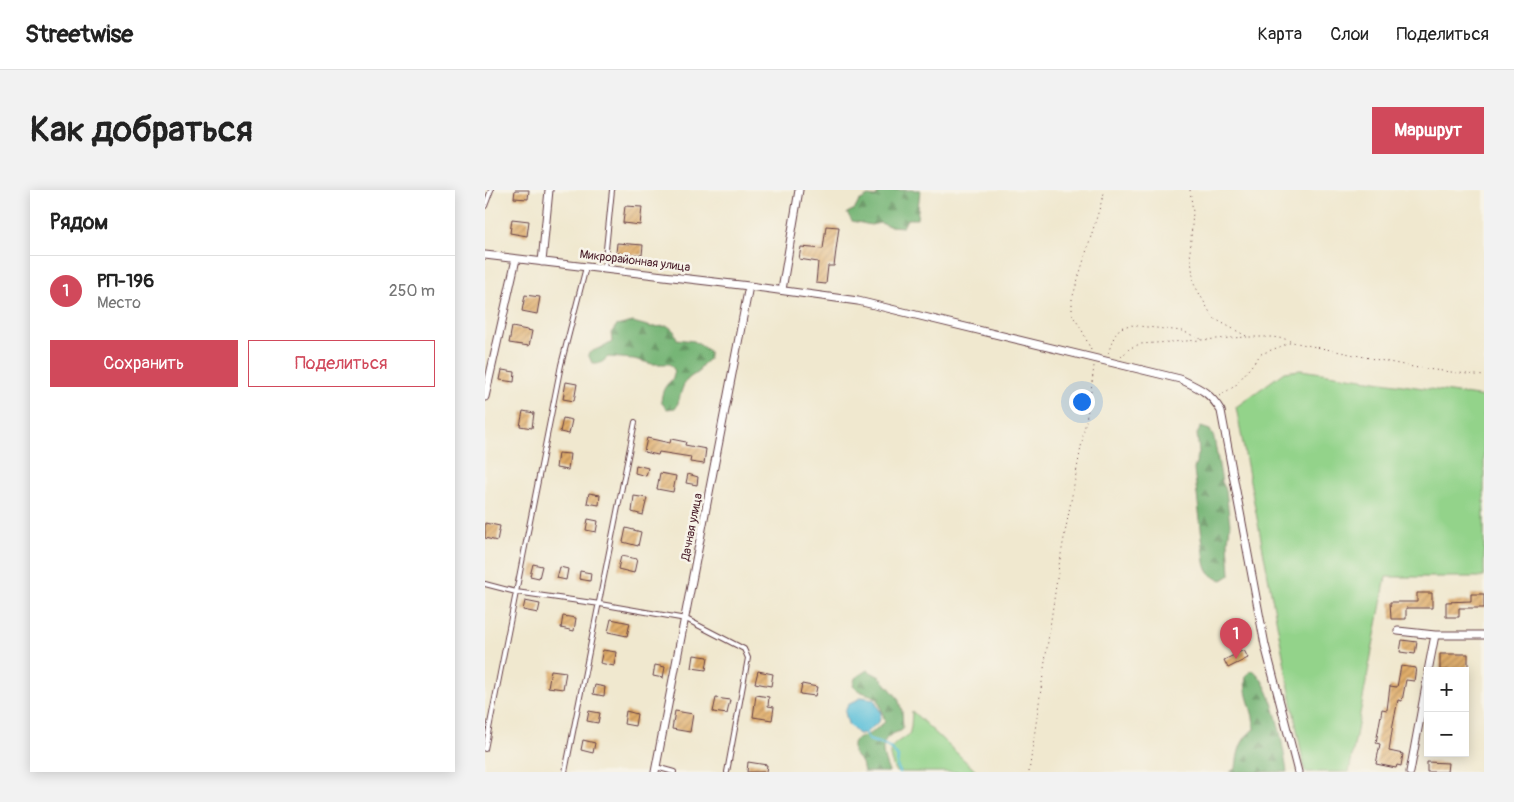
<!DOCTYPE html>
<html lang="ru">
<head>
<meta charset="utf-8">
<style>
  :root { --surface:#fff; --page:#f2f2f2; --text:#222; --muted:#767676; --line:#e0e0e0; --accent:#d1495b }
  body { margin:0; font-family:Pangolin,sans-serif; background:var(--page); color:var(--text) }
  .controls { position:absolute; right:15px; bottom:15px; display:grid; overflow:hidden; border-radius:0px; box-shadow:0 2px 12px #0003 }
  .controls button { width:45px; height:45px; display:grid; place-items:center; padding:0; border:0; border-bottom:1px solid var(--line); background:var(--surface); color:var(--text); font:25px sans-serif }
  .you { position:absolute; left:596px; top:211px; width:18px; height:18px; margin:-12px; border:4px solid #fff; border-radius:50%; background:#1a73e8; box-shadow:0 0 0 8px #1a73e833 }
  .badge { display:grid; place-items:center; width:32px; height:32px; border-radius:50%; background:var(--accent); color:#fff; font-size:16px; font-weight:700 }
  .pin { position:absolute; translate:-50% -41px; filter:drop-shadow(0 1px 2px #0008) }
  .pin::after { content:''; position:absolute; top:26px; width:18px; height:15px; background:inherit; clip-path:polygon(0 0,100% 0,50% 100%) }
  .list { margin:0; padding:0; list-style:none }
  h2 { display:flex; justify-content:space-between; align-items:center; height:65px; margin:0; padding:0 20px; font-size:21px }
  h2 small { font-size:16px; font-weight:400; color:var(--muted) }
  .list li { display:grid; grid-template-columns:32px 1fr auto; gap:15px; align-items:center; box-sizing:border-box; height:70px; padding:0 20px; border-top:1px solid var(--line) }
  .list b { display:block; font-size:19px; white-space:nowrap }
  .list p { margin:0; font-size:16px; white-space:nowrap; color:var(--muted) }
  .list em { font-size:16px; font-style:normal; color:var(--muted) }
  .actions { display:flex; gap:10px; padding:15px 20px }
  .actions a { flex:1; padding:11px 0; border:1px solid var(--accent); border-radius:0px; text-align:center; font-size:18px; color:var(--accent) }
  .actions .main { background:var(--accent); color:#fff }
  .map { position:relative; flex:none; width:999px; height:582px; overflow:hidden; border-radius:0px }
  header { display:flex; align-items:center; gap:30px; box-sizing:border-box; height:70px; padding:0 25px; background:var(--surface); border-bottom:1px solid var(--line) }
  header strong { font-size:24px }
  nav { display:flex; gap:28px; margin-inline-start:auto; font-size:18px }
  .intro { display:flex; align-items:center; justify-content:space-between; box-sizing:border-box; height:120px; padding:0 30px }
  h1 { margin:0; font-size:35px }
  .button { padding:12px 22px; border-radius:0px; background:var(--accent); color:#fff; font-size:18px; font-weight:700 }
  main { display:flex; gap:30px; padding:0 30px }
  aside { flex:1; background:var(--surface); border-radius:0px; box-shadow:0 2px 12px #0003 }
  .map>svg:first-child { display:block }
</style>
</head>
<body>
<header>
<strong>Streetwise</strong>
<nav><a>Карта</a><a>Слои</a><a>Поделиться</a></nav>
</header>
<div class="intro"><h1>Как добраться</h1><a class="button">Маршрут</a></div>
<main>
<aside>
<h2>Рядом<small></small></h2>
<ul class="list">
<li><span class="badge">1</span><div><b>РП-196</b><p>Место</p></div><em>250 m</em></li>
</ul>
<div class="actions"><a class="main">Сохранить</a><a>Поделиться</a></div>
</aside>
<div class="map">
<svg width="999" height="582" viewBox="0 0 999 582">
  <defs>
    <pattern id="forest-firs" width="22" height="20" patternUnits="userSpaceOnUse" patternTransform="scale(1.25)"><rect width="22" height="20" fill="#76b576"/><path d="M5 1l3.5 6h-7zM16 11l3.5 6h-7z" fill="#639361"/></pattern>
    <pattern id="building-hatch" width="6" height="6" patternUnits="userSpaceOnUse" patternTransform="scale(1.25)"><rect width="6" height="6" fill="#e0ad6a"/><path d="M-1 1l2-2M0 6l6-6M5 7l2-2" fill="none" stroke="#b88c57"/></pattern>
  </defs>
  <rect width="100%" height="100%" fill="#f7f3e8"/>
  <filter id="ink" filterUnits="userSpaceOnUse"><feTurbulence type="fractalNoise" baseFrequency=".02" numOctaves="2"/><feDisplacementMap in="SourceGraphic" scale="10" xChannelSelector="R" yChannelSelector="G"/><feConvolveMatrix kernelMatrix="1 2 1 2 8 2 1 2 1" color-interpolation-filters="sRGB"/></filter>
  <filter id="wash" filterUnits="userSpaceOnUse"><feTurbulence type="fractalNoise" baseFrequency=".0096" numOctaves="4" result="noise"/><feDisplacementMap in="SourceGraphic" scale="20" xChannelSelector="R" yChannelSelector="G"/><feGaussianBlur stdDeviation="1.12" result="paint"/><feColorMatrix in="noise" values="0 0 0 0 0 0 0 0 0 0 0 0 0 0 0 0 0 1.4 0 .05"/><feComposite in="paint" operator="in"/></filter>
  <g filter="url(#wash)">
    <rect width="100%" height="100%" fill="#f0e8cf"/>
    <!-- green -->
    <path fill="#93d38a" stroke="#6e795a" d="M816,180L999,207V387H901L864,582H820L751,217L799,182Z
      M427,521L492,582H411C400,560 404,556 424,545L426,537Z"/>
    <!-- forest -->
    <path fill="url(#forest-firs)" stroke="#606a50" d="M395,0H435L432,29H422L418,37L404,36L395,33L386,35L367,31L362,23L370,19L374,11L383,6L391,7Z
      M148,132L166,137L183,136L189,141L192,149L209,151L224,161V169L217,175L213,183C195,190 198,202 191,218L182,219L176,212C177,202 179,196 187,190L190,181L185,174H167L149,169L123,167L116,173H107L103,164C111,158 119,158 127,152L126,143L131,136Z
      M716,237L725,240L729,248L737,292L741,300L745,335L743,352L745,385L737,390C726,387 722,383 720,372L709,279L714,262L712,244Z
      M382,480L395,487L413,508L417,521L418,538L416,541C391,547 397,564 404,582H379L377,573L368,563V553L370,550L386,543L400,532L393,509C385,503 375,504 368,496L370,488Z
      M768,480C789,496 798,556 802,582H745L751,578C753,561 755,550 769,539C770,520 757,505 761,485Z"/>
    <!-- water -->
    <path fill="#5bc0d9" stroke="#527082" d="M377,507L389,509L396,523L394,532L380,543L373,544L363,534L360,522L363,515Z"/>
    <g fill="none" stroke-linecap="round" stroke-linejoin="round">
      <!-- stream -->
      <path stroke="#5bc0d9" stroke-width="2.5" d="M380,543L384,550C400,556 401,552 413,567L412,576L415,582"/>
    </g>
    <g id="blocks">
      <!-- building -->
      <path fill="url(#building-hatch)" d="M30,0H44L43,9L29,8Z
        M140,16L157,17L155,35L138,33Z
        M27,29L44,31L42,46L25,43Z
        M341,36L354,37L349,76H343L341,94L331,93L333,72L314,69L316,57L338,59Z
        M132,53L158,55L157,65L131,63Z
        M40,105L55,107L52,124L37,121Z
        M27,137L47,141L44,156L24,153Z
        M17,180L30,182L29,192L15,190Z
        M81,192L92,194L89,211L78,209Z
        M38,221L49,223L47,238L35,236Z
        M78,228L87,230L84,244L75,242Z
        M162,248L185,253L186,249L201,252L200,255L221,259L219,274L205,272L206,267L174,262L173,265L159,262Z
        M73,263L85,264L83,280L71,278Z
        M151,275L163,278L161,286L150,283Z
        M175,283L191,286L188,302L172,299Z
        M203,284L213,287L212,295L201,293Z
        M104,303L115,305L114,315L102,313Z
        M149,306L162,308L158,325L147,322Z
        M103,329L113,331L111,342L101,340Z
        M0,333L15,336L12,351L0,348Z
        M141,338L156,342L153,356L138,352Z
        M136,366L152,369L149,383L133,379Z
        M48,374L57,376L54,388L45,386Z
        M75,377L83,379L81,390L72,388Z
        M95,381L106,383L105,391L94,389Z
        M932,403H947V418H921V429H906L905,412H932Z
        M986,404H999V418H974V427H961V412L986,411Z
        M40,411L55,414L53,423L38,420Z
        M78,426L91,428L89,441L76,438Z
        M126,429L145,433L142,446L123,442Z
        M917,450L932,452L930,464L915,462Z
        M118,460L131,462L129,476L115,473Z
        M759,460L763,468L743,478L739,470Z
        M955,464H983V480H955Z
        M209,465L223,467L221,480L207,478Z
        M170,475L180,477L178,488L168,486Z
        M916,476L931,478L929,491L921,490L917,511L913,510L908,534L904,561L918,564L916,576L912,575L911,578L891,574L895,554L891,553L897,519L902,520L905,496L912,497Z
        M66,480L81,482L78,499L63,497Z
        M273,481L288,484L286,496L270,493Z
        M317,494L332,497L330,506L315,504Z
        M110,495L120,497L119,506L108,504Z
        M271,505L284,507L283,516L289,517L287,530L268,527Z
        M231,508L245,510L242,524L228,522Z
        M104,521L115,523L113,533L102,531Z
        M141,521L152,524L150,536L139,534Z
        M190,521L208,524L205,542L187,539Z
        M98,550L110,553L108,563L96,560Z
        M263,572L282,575L281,582H262Z
        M942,572L963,573L962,582H942Z"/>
    </g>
  </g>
  <g filter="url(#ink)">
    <use href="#blocks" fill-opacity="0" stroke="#633d44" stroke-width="1"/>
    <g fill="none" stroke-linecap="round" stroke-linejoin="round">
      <defs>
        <path id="lane" d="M0,16L6,0
          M119,79L127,0
          M0,394L31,402L115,414L201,429L259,459L263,468L242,582
          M0,559L76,175L101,77
          M171,577L189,582
          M80,582L150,232"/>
        <path id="street" d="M0,65L264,96L373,111L695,189C714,198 725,202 736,221L780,455L813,582
          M57,72L64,0
          M297,100L314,0
          M0,207L31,69
          M913,441L950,445H999
          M943,481L950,445
          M170,582L264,96
          M925,582L943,485"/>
      </defs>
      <!-- lane casing -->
      <use href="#lane" stroke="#633d44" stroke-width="6"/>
      <!-- street casing -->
      <use href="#street" stroke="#633d44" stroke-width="9"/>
      <!-- path -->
      <path stroke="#633d44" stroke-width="1" stroke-dasharray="1 4" stroke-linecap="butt" d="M705,0L708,22L705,62L709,94L728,128L763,147H787L800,149L807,152
        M606,160L596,138L587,125V109L620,0
        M623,163L629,147L635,138L645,135L697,141L718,150
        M636,167L645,158L655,154L762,147
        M734,206L750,196L776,164L807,152L933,178L999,186
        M544,582L574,375L605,209L609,176"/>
      <!-- lane -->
      <use href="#lane" stroke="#fff" stroke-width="4"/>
      <!-- street -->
      <use href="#street" stroke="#fff" stroke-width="7"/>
    </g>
  </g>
  <g text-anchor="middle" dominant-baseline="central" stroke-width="5" stroke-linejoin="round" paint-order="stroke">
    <!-- street labels -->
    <g font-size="12" fill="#4a1f2b" stroke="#f7f3e8">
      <text transform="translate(150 71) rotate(7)">Микрорайонная улица</text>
      <text transform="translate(207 337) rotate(-79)">Дачная улица</text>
    </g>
  </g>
</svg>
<div class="controls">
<button>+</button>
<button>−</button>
</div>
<div class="you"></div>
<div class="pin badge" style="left:751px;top:469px">1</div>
</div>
</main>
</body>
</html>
